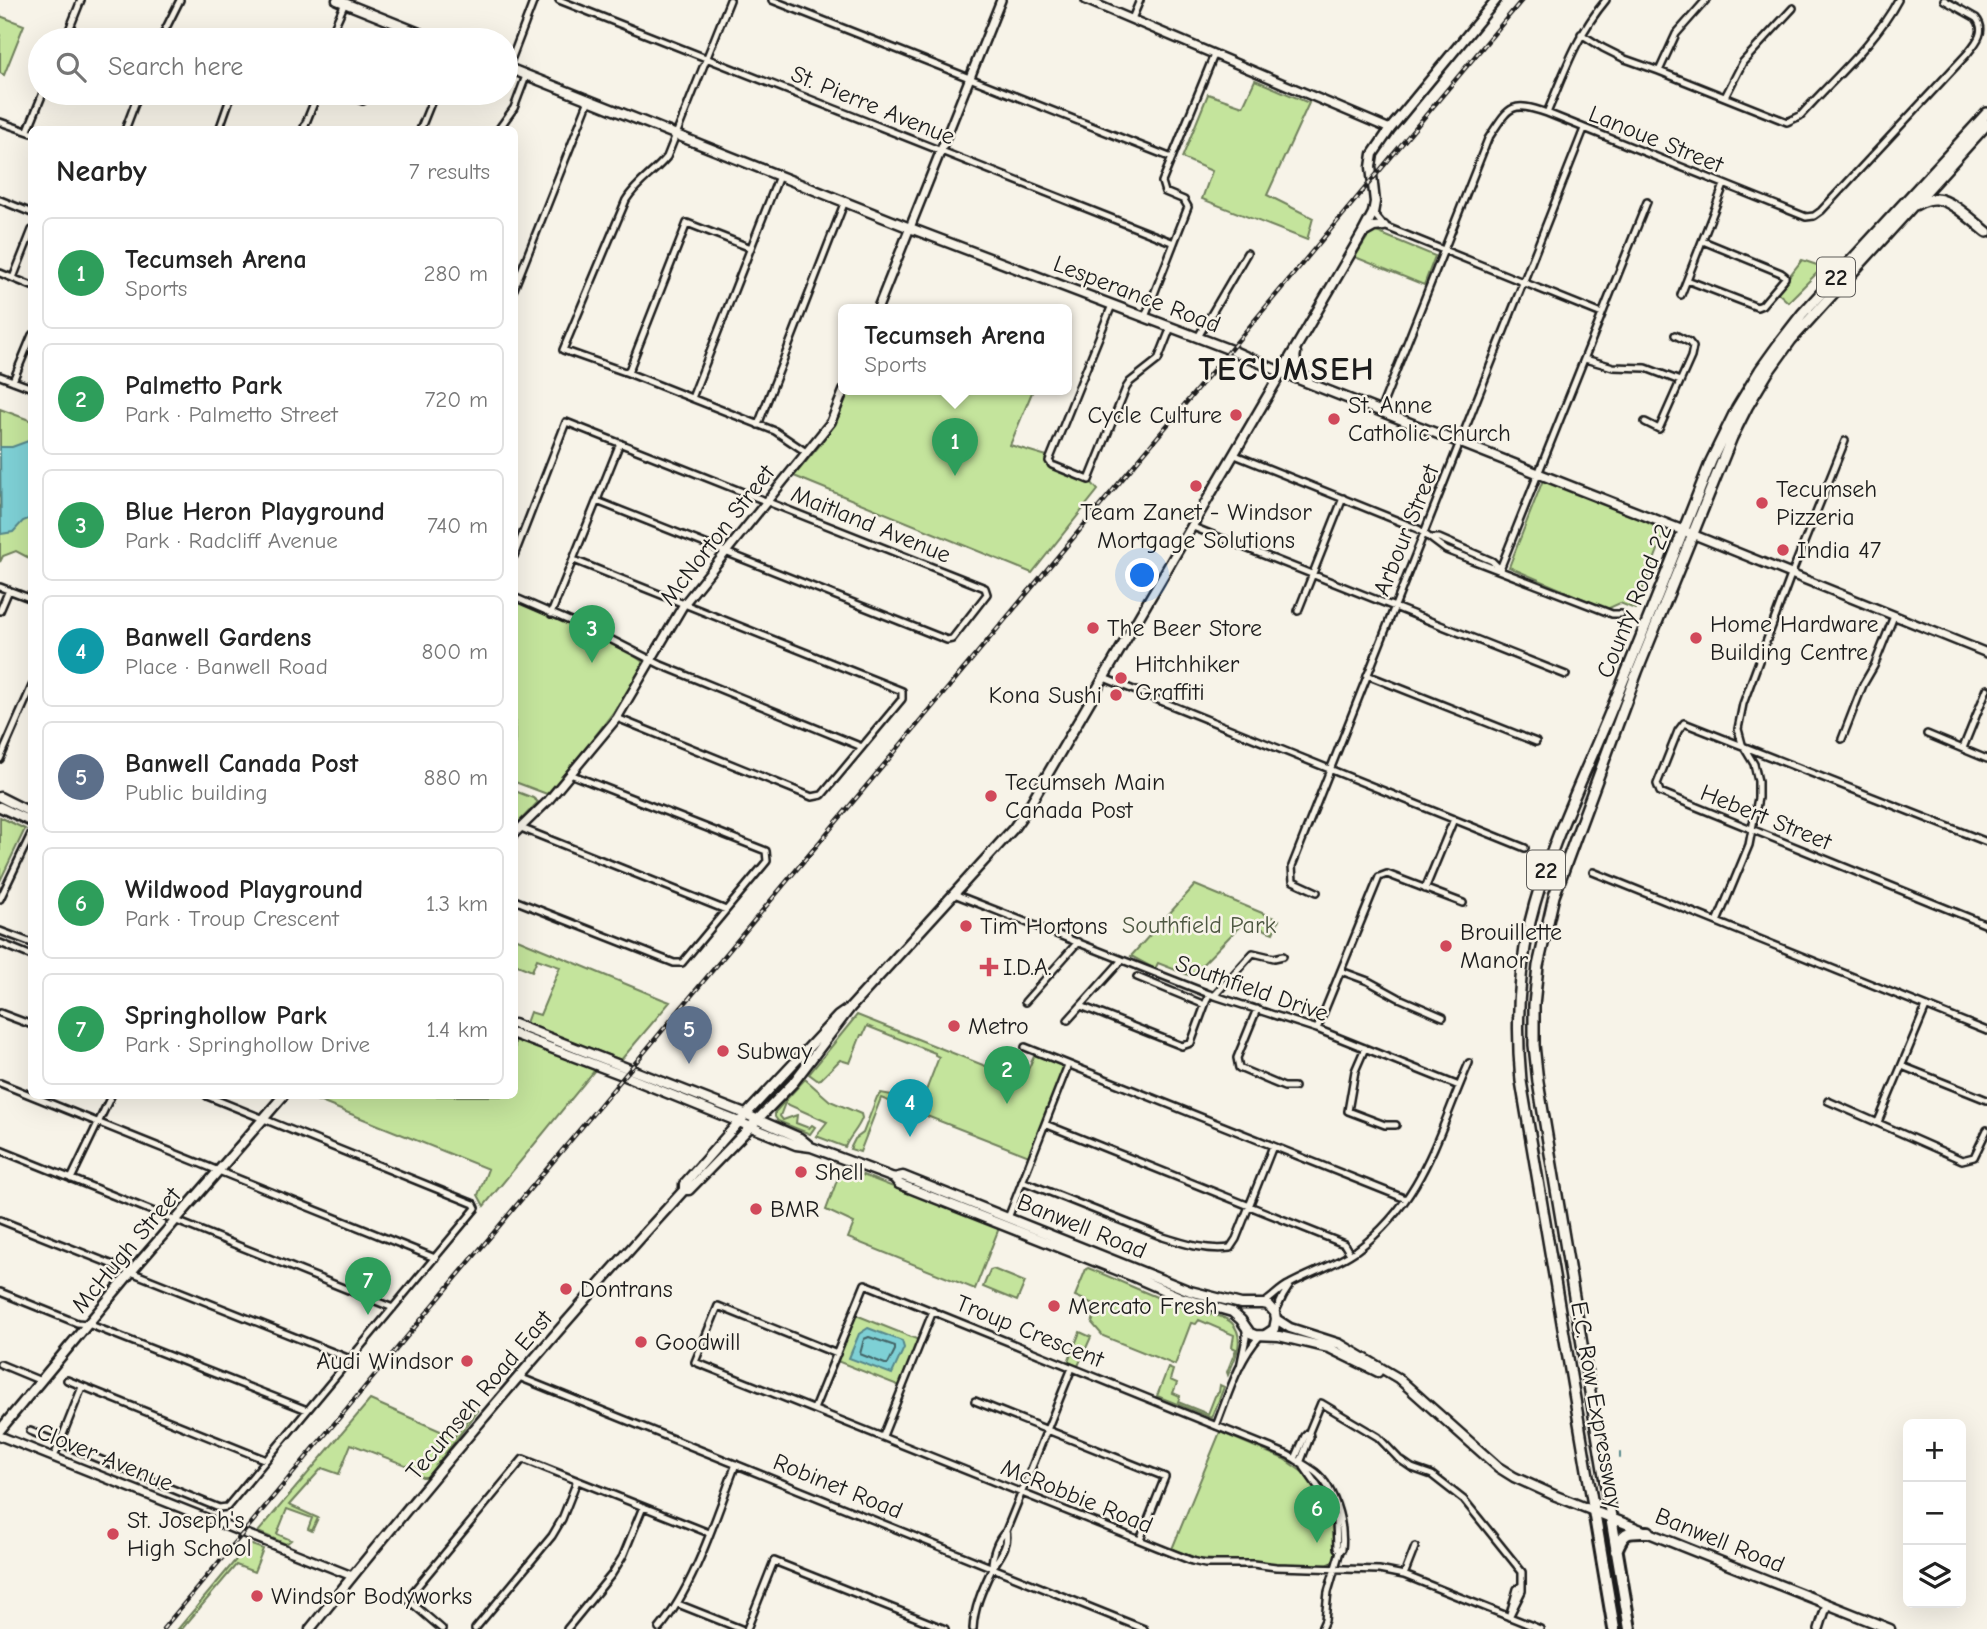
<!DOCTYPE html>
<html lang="en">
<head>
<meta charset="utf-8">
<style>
  :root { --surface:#fff; --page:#f6f6f6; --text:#222; --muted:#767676; --line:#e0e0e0; --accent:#0b8043 }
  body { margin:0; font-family:"Comic Neue",sans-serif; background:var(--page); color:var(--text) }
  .controls { position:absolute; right:21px; bottom:21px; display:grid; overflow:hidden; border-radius:10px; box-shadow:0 7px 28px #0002 }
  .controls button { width:63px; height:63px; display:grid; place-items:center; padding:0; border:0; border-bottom:2px solid var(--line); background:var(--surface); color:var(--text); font:35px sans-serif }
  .you { position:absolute; left:1143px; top:576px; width:24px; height:24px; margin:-18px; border:5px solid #fff; border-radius:50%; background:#1a73e8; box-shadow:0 0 0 10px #1a73e833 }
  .badge { display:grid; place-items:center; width:46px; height:46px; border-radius:50%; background:var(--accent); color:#fff; font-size:23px; font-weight:700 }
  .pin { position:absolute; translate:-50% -58px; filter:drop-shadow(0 2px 4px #0008) }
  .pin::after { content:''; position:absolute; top:37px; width:24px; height:21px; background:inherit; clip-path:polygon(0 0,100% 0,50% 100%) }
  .popup { position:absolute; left:838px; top:304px; width:234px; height:91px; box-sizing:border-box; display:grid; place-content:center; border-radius:10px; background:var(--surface); filter:drop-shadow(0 2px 5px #0005); font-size:23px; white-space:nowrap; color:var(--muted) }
  .popup b { font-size:26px; color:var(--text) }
  .popup::after { content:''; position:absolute; left:50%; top:100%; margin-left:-14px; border:14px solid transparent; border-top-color:var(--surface) }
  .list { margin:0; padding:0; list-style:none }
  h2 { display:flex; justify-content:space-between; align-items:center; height:91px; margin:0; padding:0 28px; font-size:30px }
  h2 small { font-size:23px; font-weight:400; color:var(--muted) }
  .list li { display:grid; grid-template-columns:46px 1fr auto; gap:21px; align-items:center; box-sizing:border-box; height:112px; margin:0 14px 14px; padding:0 14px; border:2px solid var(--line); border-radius:10px }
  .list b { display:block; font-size:26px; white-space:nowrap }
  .list p { margin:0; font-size:23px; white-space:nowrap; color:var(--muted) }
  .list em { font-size:23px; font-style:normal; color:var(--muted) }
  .icon { flex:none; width:38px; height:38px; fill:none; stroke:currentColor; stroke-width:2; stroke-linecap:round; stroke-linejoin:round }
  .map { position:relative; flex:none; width:1987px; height:1629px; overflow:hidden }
  .search { position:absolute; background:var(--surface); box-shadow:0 7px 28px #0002; left:28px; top:28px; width:490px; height:77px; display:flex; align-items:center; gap:18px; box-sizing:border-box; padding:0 24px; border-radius:38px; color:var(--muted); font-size:26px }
  .panel { position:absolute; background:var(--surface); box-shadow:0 7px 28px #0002; left:28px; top:126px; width:490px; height:973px; border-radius:10px }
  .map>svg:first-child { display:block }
</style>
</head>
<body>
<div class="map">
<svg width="1987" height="1629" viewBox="0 0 1987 1629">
  <rect width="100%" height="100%" fill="#f7f3e8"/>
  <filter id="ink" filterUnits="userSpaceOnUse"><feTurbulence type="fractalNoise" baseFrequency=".0143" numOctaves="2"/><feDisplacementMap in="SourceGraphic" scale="14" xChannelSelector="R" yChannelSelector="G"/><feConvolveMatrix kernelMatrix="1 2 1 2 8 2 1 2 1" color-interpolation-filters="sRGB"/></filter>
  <g filter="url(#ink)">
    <!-- green -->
    <path fill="#c4e49c" stroke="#70805c" stroke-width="2" d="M0,16L24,25L4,75L0,73Z
      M1255,80L1309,103L1267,195L1313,218L1307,240L1202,199L1212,171L1182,158L1208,94L1243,106Z
      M1372,230L1435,256L1424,285L1355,257Z
      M1802,260L1823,267L1788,302L1777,292Z
      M848,390H1033L1010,445L1047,456L1048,467L1092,483L1098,490L1032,573L794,476L820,445L839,416Z
      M0,409L32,421L31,559L16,551L3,556L0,562Z
      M1543,480L1639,518L1665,532L1635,609L1620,603L1607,609L1509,567Z
      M514,600C558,621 607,635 646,664C617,711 583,752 547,794L515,782Z
      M515,791L533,798L538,802L515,826Z
      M0,817L25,829L0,881Z
      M1195,885L1279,920L1273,933L1244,922L1191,976L1158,963L1155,969L1131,956Z
      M515,938L662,999L670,1002L621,1060L539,1029L526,1023L530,1012L540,1015L560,967L537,959L532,971L515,964Z
      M857,1015L1023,1081L1035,1054L1060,1063L1064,1068L1029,1156L881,1098L860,1152L850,1149L855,1139L863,1133L877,1097L881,1093L892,1095L891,1100L913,1109L916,1105L920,1106L939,1057L935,1055V1053L867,1026L863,1035H861L850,1063L840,1060L821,1079L817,1080L809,1074Z
      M515,1039L595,1070L484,1206L478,1195L488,1169L306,1096H514Z
      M805,1079L830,1101L861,1114L862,1118C858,1130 850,1135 845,1147L816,1136L827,1122L785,1103L780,1116L783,1120L797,1115L796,1123L809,1128L812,1125L815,1127L810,1134L778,1121L775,1117V1112Z
      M842,1167L999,1228L975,1289L848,1238L854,1223L826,1210Z
      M1088,1268C1126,1283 1162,1302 1201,1312C1211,1314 1225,1316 1232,1323C1246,1338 1235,1359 1228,1375L1227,1372L1236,1349L1232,1347L1234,1335L1199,1320L1196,1324L1191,1323L1175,1365L1103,1336L1092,1323L1098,1306L1075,1296L1086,1269Z
      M993,1269L1025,1282L1017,1301L983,1287L990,1270Z
      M856,1315L919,1340L900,1386L837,1361Z
      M1080,1332L1091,1337L1078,1366L1068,1362Z
      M1168,1368L1173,1370L1170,1380L1177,1383L1173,1393L1180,1396L1178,1402L1208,1414L1215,1396L1219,1392L1220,1385L1224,1387L1212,1418L1157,1396Z
      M370,1400L454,1437L475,1410L478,1411L427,1477H422L415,1473L416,1469L351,1444L339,1474L322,1468L289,1505L318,1518L312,1531L308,1529L312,1518L287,1509L277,1534L291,1540L286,1544L258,1532Z
      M1220,1432L1284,1459L1311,1478L1329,1505L1335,1534V1560L1326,1566L1199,1559L1172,1549Z
      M249,1544L263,1549L254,1572L236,1565L182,1629H178Z"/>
    <!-- water -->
    <path fill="#7ed0d5" stroke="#57888b" stroke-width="2" d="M31,440V518L23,521L13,532L1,534L0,447H12Z
      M868,1328L902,1341L904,1348L892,1374L849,1358L859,1334Z"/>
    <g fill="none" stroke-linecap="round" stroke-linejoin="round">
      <!-- shore -->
      <path stroke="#436466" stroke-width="2" d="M869,1337L895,1346V1350L888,1364H885L860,1354L864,1339Z"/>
      <!-- stream -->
      <path stroke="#57888b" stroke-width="2" d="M1620,1453V1458"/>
      <defs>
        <path id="minor" d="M559,0L1174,243
          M730,0L667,157C654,173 637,182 626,200L563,350L628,373L775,431L806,452
          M772,0L1172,158
          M1132,19L1140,0
          M1581,34L1603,48L1625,59L1659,71L1787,122L1800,116C1832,80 1876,42 1898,0
          M65,40L81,0
          M160,40L180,0
          M331,40L332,32L345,3
          M508,68L534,0
          M1659,71L1676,34L1706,0
          M342,93L363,101
          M1725,97L1743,62L1793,8
          M1547,113C1565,71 1576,36 1606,0
          M0,122L32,133
          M28,130L43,93
          M125,130L139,93
          M219,130L232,93
          M303,130L318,93
          M420,130L435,93
          M498,130L514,108L526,76
          M0,200L32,213
          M1373,213L1384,226L1602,314
          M0,273L32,286
          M13,278L32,230
          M1687,280L1757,307L1762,305L1785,278V276L1781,273L1703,241
          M514,289L589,100
          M1681,295L1724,185
          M1112,305L1049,461L1052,465L1089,480L1126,388L1130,382L1158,360L1171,327
          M1145,317L1188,207L1184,200L1165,192L1162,182L1214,55
          M1198,337L1247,253
          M1585,359L1613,367L1646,368L1680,381
          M628,373L687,223L751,248
          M0,376L32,388
          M13,381L32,335
          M692,398L779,176
          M1380,411L1488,139C1509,107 1510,100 1547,113L1806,217L1814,216L1821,211L1967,54C1976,43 1987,31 1976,18L1944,0
          M1645,422L1659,429L1691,357L1693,347L1689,342L1675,335
          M758,425L845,201
          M1235,455L1418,529L1446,550L1612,614H1621
          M1193,527L1566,675
          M1432,538H1439L1492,561L1500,569
          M514,556L566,422L985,588L987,594L952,639L947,640L597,501
          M574,560L902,691V699L822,795L812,797L617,718
          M1500,569L1647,202
          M0,587L32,599
          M514,597L602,635L661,665L862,747
          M0,611L9,590
          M1298,611L1343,498
          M551,614L620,443
          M1367,675L1536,742
          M1104,678L1525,848
          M1927,734L1987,759
          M1842,739L1863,685L1874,666L1894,616
          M1963,748L1987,689
          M0,759L32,686
          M521,828L726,910
          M1987,842L1684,723L1678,731L1657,784L1660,792L1987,925
          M1593,872L1987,1031
          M1425,889L1454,819
          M1317,892L1293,881L1292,866L1584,129
          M954,894L1209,994L1317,1029L1459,1086
          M0,899L32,832
          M514,900L674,963H682L767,861L766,851L570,774
          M1717,922L1749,845L1758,798V781L1754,764L1742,744L1738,729L1743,704L1791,575L1845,441
          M0,931L32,943
          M0,943L32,956
          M1341,971L1368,981L1399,998L1443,1017
          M1137,977L1205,1005
          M1214,996L1253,953L1274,958L1283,956
          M1025,1002L1078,942
          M1081,1006L1182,1046L1191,1043L1209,994
          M1257,1009L1237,1058L1239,1068L1284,1087H1294
          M0,1013L32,1025
          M1068,1020L1122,960
          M1317,1029L1379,877L1387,874L1463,903
          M1025,1047L1406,1199
          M1365,1048L1355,1071L1348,1111L1385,1125H1396
          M1902,1066L1987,1100
          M0,1083L435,1258
          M1828,1101L1962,1160L1974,1157L1987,1130
          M1878,1122L1926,1007
          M1045,1124L1344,1244L1350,1254
          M0,1150L393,1308
          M71,1179L111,1096
          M1022,1181L1163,1237C1185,1244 1207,1251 1230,1248L1236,1239L1273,1146
          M1008,1218L1068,1065
          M0,1220L350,1359
          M0,1292L77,1323L88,1324L307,1410
          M1264,1303C1274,1297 1279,1289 1290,1284C1312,1272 1336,1265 1357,1250C1424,1200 1437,1135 1469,1063
          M1275,1313L1283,1296L1290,1285
          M837,1354L718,1306L695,1362L1192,1561L1205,1564H1253L1276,1567L1379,1570L1404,1575L1540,1629
          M0,1364L41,1381
          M1240,1367L1246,1338V1329
          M519,1377L1144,1629
          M67,1380L266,1460
          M975,1401L1165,1477L1140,1540
          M814,1409L865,1284L1288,1455C1296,1460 1304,1464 1311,1469C1334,1483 1345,1524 1342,1549L1340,1551L1328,1592L1325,1620L1321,1629
          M1216,1426C1228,1396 1238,1360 1260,1336
          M30,1431L219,1508L227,1507L476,1208L474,1204L207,1096
          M883,1436L933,1311
          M54,1457L82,1387
          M1295,1459L1305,1436L1309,1432L1321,1403L1378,1437L1399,1459L1412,1468L1432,1475L1464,1500L1522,1572V1591L1509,1617
          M1300,1463L1310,1437L1309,1432
          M1304,1467L1328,1501L1336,1521L1337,1548L1340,1551
          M992,1567C992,1555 997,1540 1006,1531L1072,1368
          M1404,1575L1415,1547
          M678,1604L741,1629
          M1510,1614L1517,1589L1522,1585
          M442,1629L407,1599L523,1459L709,1533
          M475,1629L552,1536L562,1519L577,1481
          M567,1629L612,1574L623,1556L643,1507
          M659,1629C695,1586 716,1516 736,1464
          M747,1629L774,1561L945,1629
          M973,1629C974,1608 982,1590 991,1571C997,1559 1010,1547 1006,1531"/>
        <path id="tertiary" d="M1086,0L1390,129
          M877,310L1001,0
          M1692,534L1987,653
          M514,834L548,801L617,718L684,604L831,422L844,390
          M0,1436L352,1576
          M1819,1629L1827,1604"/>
        <path id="secondary" d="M337,0L437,40
          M506,67L910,228L1231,350L1283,373L1692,534
          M1365,232L1374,227L1384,226
          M1296,353C1293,364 1301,373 1308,380
          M0,797L32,813
          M0,807L32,822
          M514,1024L745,1114L800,1138L811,1147
          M514,1034L625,1076L796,1145L811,1147L894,1178L903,1176L1190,1291L1241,1304H1263L1268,1305L1275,1313L1276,1319L1274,1329L1265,1335
          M894,1178L899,1184L1132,1276L1180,1297L1232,1312L1241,1320L1250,1333L1255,1335L1279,1336L1329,1348L1378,1372
          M684,1190H689L793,1083L850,1008L1013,829L1029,806L1362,234L1373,213L1375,202L1371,167L1373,154L1390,129L1496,0
          M1276,1319L1290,1328L1340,1344L1398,1378L1498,1467L1514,1477L1556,1496L1890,1629
          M0,1430L131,1272L283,1096
          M310,1629C430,1479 554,1332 684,1190V1184L739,1122L838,1016L848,1009"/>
        <path id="primary" d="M1915,205C1921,202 1928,198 1936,199C1952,200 1974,222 1987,232
          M1594,1511L1521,1081C1516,1028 1518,975 1530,922C1548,847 1585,775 1614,703C1647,623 1679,542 1711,461L1737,408L1760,370L1778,345L1802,314L1987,113
          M1611,1517L1538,1082L1534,1045V1005L1538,966L1554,896L1637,672L1732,437L1747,407L1768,372L1791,340L1987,124"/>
        <path id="motorway" d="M1594,1511L1614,1629
          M1611,1517L1630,1629
          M1616,1551C1624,1530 1628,1532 1648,1532"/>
      </defs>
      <!-- minor casing -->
      <use href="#minor" stroke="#1c1c1c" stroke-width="10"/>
      <!-- tertiary casing -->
      <use href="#tertiary" stroke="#1c1c1c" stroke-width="12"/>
      <!-- secondary casing -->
      <use href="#secondary" stroke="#1c1c1c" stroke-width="13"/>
      <!-- primary casing -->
      <use href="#primary" stroke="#1c1c1c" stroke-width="14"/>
      <!-- motorway casing -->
      <use href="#motorway" stroke="#1c1c1c" stroke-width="16"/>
      <!-- minor -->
      <use href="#minor" stroke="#f7f3e8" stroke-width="5"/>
      <!-- tertiary -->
      <use href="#tertiary" stroke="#f7f3e8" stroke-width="7"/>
      <!-- secondary -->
      <use href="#secondary" stroke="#f7f3e8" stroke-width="8"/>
      <!-- primary -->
      <use href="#primary" stroke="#f7f3e8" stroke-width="9"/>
      <!-- motorway -->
      <use href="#motorway" stroke="#f7f3e8" stroke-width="10"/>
      <defs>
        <path id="rail" d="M163,1629L1522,0"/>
      </defs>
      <!-- rail casing -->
      <use href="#rail" stroke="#1c1c1c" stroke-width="4.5"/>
      <!-- rail -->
      <use href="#rail" stroke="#f7f3e8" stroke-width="2" stroke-dasharray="5" stroke-linecap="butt"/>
    </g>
  </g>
  <!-- markers -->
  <g fill="#d1495b" stroke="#f7f3e8" stroke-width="2.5">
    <circle cx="1236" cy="415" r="7"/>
    <circle cx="1334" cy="419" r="7"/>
    <circle cx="1196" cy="486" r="7"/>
    <circle cx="1762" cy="503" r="7"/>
    <circle cx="1783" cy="550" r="7"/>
    <circle cx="1093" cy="628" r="7"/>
    <circle cx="1696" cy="638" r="7"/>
    <circle cx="1121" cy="678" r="7"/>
    <circle cx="1116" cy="695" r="7"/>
    <circle cx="991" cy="796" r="7"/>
    <circle cx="966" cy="926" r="7"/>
    <circle cx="1446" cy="946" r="7"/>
    <path d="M985.5 956.5h7v7h7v7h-7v7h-7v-7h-7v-7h7z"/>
    <circle cx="954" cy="1026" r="7"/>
    <circle cx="723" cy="1051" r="7"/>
    <circle cx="801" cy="1172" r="7"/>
    <circle cx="756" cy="1209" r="7"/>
    <circle cx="566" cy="1289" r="7"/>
    <circle cx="1054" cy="1306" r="7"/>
    <circle cx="641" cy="1342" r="7"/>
    <circle cx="467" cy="1361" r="7"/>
    <circle cx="113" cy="1534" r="7"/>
    <circle cx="257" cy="1596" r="7"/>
  </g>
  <g text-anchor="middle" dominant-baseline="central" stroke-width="5" stroke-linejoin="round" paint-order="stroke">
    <!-- shield labels -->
    <g fill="#f7f3e8" stroke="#5e5c59" stroke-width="2">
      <rect x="1817" y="257.5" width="38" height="39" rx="5"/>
      <rect x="1527" y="850.5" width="38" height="39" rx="5"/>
    </g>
    <g font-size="23" font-weight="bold" fill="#1c1c1c">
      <text x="1836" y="277">22</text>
      <text x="1546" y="870">22</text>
    </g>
    <!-- street labels -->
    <g font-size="24" fill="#1c1c1c" stroke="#f7f3e8">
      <text transform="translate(873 105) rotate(22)">St. Pierre Avenue</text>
      <text transform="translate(1656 139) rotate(22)">Lanoue Street</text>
      <text transform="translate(1137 294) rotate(21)">Lesperance Road</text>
      <text transform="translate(871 524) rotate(22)">Maitland Avenue</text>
      <text transform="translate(1406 530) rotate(-68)">Arbour Street</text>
      <text transform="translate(717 535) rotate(-52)">McNorton Street</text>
      <text transform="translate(1634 601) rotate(-68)">County Road 22</text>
      <text transform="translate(1766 817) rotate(22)">Hebert Street</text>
      <text transform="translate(1252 988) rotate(19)">Southfield Drive</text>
      <text transform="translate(1082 1226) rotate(22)">Banwell Road</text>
      <text transform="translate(126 1250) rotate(-50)">McHugh Street</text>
      <text transform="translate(1030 1331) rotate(22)">Troup Crescent</text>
      <text transform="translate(479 1395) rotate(-50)">Tecumseh Road East</text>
      <text transform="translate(1597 1405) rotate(80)">E.C. Row Expressway</text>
      <text transform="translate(105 1457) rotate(22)">Clover Avenue</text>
      <text transform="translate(838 1486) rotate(22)">Robinet Road</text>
      <text transform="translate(1077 1496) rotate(22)">McRobbie Road</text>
      <text transform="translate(1720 1540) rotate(22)">Banwell Road</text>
    </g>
    <!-- poi labels -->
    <g font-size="24" fill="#1c1c1c" stroke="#f7f3e8" text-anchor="start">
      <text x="1348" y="405">St. Anne<tspan x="1348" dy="28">Catholic Church</tspan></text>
      <text x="1222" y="415" text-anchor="end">Cycle Culture</text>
      <text x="1776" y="489">Tecumseh<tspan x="1776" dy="28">Pizzeria</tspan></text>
      <text x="1196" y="512" text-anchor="middle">Team Zanet - Windsor<tspan x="1196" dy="28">Mortgage Solutions</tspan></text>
      <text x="1797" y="550">India 47</text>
      <text x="1710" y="624">Home Hardware<tspan x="1710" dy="28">Building Centre</tspan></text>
      <text x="1107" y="628">The Beer Store</text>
      <text x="1135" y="664">Hitchhiker<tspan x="1135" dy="28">Graffiti</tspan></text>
      <text x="1102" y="695" text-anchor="end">Kona Sushi</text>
      <text x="1005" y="782">Tecumseh Main<tspan x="1005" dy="28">Canada Post</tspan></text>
      <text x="980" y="926">Tim Hortons</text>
      <text x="1460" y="932">Brouillette<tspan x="1460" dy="28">Manor</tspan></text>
      <text x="1003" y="967">I.D.A.</text>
      <text x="968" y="1026">Metro</text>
      <text x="737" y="1051">Subway</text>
      <text x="815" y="1172">Shell</text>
      <text x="770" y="1209">BMR</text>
      <text x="580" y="1289">Dontrans</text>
      <text x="1068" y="1306">Mercato Fresh</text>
      <text x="655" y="1342">Goodwill</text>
      <text x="453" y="1361" text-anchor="end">Audi Windsor</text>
      <text x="127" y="1520">St. Joseph's<tspan x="127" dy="28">High School</tspan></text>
      <text x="271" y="1596">Windsor Bodyworks</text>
    </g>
    <!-- park labels -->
    <g font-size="24" fill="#4e5842" stroke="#f7f3e8">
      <text x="1199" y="925">Southfield Park</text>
    </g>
    <!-- district labels -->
    <g font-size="32" font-weight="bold" letter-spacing="2" fill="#1c1c1c" stroke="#f7f3e8">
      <text x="1287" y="369">TECUMSEH</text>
    </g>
  </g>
</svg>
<div class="controls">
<button>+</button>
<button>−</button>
<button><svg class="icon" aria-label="layers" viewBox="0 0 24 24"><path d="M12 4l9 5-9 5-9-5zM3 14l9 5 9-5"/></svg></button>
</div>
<div class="you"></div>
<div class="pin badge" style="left:955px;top:476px;background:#2e9e5b">1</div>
<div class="popup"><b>Tecumseh Arena</b>Sports</div>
<div class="pin badge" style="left:1007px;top:1104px;background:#2e9e5b">2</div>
<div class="pin badge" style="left:592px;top:663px;background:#2e9e5b">3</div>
<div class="pin badge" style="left:910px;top:1137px;background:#0f9aa8">4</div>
<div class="pin badge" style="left:689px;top:1064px;background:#5c6f8a">5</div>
<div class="pin badge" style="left:1317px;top:1543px;background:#2e9e5b">6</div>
<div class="pin badge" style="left:368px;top:1315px;background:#2e9e5b">7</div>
<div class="search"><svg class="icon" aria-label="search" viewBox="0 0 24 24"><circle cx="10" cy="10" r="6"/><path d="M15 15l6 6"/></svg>Search here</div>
<section class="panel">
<h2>Nearby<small>7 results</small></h2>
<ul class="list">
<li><span class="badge" style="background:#2e9e5b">1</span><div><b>Tecumseh Arena</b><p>Sports</p></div><em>280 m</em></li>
<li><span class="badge" style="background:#2e9e5b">2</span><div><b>Palmetto Park</b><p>Park · Palmetto Street</p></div><em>720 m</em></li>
<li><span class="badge" style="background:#2e9e5b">3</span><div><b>Blue Heron Playground</b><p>Park · Radcliff Avenue</p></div><em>740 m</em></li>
<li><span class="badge" style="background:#0f9aa8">4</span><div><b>Banwell Gardens</b><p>Place · Banwell Road</p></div><em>800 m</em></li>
<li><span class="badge" style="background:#5c6f8a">5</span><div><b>Banwell Canada Post</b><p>Public building</p></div><em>880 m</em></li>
<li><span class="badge" style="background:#2e9e5b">6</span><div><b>Wildwood Playground</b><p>Park · Troup Crescent</p></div><em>1.3 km</em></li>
<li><span class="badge" style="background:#2e9e5b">7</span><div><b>Springhollow Park</b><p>Park · Springhollow Drive</p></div><em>1.4 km</em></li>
</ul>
</section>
</div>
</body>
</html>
